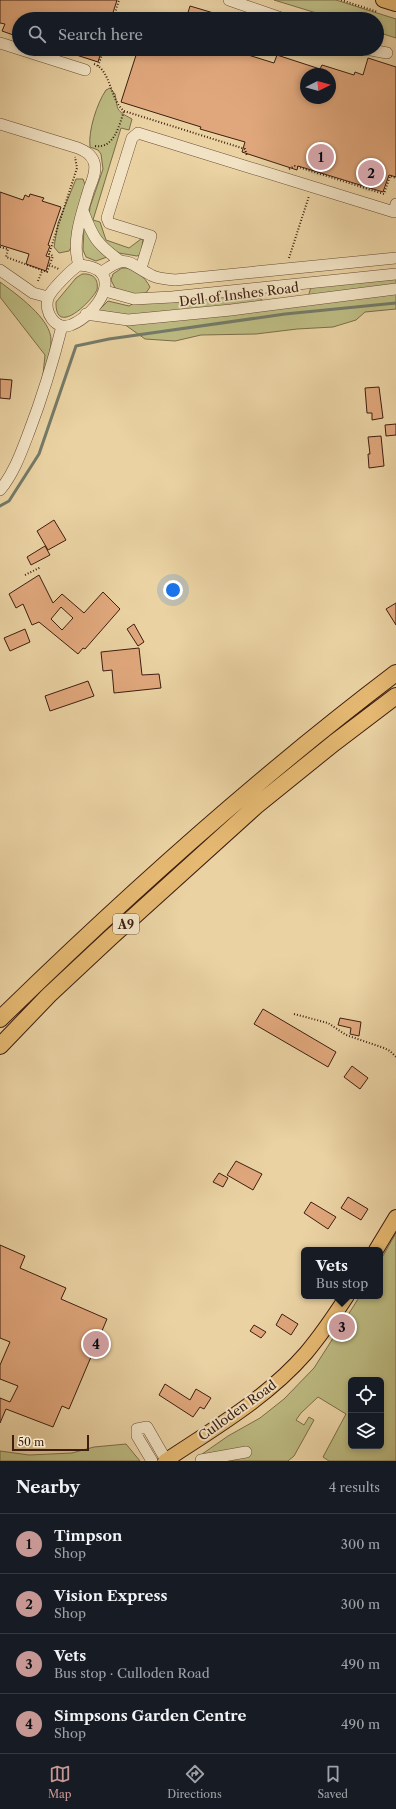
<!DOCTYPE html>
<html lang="en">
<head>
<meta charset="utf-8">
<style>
  :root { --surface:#171b24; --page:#20242c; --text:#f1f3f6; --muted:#9ea1a6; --line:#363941; --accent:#c59692 }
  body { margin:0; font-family:"Libre Caslon Text",serif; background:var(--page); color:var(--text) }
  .controls { position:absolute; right:12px; bottom:12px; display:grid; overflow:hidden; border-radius:6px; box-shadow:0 2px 6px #0003 }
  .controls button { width:36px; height:36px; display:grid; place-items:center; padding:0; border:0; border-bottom:1px solid var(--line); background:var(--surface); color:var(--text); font:20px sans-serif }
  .compass { position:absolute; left:300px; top:68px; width:36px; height:36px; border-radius:50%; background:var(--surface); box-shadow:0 2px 6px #0003; rotate:84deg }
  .scale { position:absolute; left:12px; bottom:10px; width:77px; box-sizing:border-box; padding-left:4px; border:2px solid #3d1e10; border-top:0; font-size:11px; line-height:14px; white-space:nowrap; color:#3d1e10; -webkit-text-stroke:3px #f1e2c3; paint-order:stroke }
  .you { position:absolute; left:173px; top:590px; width:14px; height:14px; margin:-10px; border:3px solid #fff; border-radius:50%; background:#1a73e8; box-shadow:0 0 0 6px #1a73e833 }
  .badge { display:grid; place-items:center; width:26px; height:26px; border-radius:50%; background:var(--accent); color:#111; font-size:13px; font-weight:700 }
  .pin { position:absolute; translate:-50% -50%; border:2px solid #fff; box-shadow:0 1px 4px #0006 }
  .popup { position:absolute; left:301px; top:1247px; width:82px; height:52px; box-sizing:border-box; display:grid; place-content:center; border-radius:6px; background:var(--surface); filter:drop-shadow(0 1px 3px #0005); font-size:13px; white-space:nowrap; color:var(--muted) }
  .popup b { font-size:15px; color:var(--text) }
  .popup::after { content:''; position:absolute; left:50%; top:100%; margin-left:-8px; border:8px solid transparent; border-top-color:var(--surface) }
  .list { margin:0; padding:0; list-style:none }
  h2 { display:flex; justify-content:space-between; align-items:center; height:52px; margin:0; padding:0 16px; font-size:17px }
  h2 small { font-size:13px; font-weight:400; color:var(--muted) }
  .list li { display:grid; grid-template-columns:26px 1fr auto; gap:12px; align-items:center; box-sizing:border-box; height:60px; padding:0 16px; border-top:1px solid var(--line) }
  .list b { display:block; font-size:15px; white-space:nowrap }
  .list p { margin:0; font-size:13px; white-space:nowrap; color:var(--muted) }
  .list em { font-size:13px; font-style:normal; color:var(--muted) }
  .icon { flex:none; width:22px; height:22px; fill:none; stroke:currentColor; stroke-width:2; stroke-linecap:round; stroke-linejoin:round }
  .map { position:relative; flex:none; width:396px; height:1461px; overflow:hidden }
  .search { position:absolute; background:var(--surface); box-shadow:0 2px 6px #0003; left:12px; right:12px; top:12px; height:44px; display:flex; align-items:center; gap:10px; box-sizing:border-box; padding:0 14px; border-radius:22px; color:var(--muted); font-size:15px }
  .sheet { height:292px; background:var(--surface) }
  nav { display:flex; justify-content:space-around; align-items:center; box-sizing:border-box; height:56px; border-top:1px solid var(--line); background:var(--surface); font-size:11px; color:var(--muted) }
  nav a { display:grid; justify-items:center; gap:2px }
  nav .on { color:var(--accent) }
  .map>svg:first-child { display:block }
</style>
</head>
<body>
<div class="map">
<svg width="396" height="1461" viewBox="0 0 396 1461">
  <rect width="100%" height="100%" fill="#ead2a3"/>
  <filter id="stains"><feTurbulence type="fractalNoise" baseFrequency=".005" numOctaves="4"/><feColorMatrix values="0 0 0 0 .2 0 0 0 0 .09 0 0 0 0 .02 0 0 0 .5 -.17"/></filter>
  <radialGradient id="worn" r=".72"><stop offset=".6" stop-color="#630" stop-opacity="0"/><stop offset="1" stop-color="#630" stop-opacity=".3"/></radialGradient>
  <!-- green -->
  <path fill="#bcba81" stroke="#7c6c48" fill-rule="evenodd" d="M274,0H336L396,19V38L377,32V19H336Z
    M110,88L115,94C118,110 115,110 132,119L129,130L121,128L93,220L100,222L106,240L129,248L141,239H143L141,254L137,256L119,253L105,245L89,216L90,207L103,169L101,154L98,150L90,147C88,131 97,103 106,90Z
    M76,179H83L87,190L74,242L69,251L59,253L54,247L58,223Z
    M84,227L107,257L96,261L86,257L83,250Z
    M122,268C134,267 145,277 150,287L146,293L133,295L115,288L111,280L113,274Z
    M82,274C93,273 99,279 97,290C90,303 55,337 56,302L76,278Z
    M396,277V309L365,312L356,320L333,327L297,329L256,334L201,335L175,341L145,339L124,324L99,310L108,301L129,306L134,303L251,293L267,303L308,297L311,287Z
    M0,282C16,294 52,319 51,341C51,352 46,364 43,375L45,355L0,297Z
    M396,1233V1461H329L323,1457L346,1414L318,1397L301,1413L296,1420L304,1425L309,1417L314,1420L294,1456L288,1461H198L195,1459L228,1436L260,1418L284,1399L314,1368L360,1296H380V1261ZM351,1380H381V1446H351Z
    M126,1444L140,1461H0V1451L29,1455L72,1453L94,1447Z"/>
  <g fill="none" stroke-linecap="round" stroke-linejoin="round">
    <!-- stream -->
    <path stroke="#747a67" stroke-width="3" d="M0,506L9,501L39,454L76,346L109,339L285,314L396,303"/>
  </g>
  <!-- building -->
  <path fill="#e0a77c" stroke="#3d1e10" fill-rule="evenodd" d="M0,0H117L111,19H19V37L2,31L5,24L0,23Z
    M190,6L227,17V19H186Z
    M64,49H102L98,62L64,51Z
    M138,49H246L245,54L274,63L277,55L320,69L322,65L354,75L355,72L363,75L368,58L396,67V177L389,175L383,192L298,166L297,170L242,152L245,142L200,129L201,127L121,102ZM306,74H330V98H306Z
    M0,192L23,200L25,195L29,197L30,194L44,198L42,201L61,207L48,245L50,246L46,256L50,257L46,271L26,264L29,254L0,245Z
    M0,379L12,380L10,399L0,398Z
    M379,387L383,418L372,420V413H367L365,388Z
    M396,424V435L386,436L385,425Z
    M381,436L384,466L369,468L368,454H370L368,437Z
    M54,520L66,540L48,550L37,531Z
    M45,546L50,555L31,565L27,557Z
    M39,575L53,603L62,594L84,613L103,592L120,609L85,649L83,648L78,654L39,622L32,625L23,604L16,608L9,594ZM61,607L73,618L62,630L51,619Z
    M396,603V625L386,609Z
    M134,624L144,642L138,646L127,629Z
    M25,629L30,642L10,651L4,638Z
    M139,648L142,675L159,674L161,688L114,693L112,670L103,671L101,652Z
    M88,681L94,696L50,711L45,696Z
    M263,1009L336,1052L328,1067L254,1024Z
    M340,1018L361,1022L359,1036L350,1034L351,1028L338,1025Z
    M352,1066L368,1078L360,1089L344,1077Z
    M236,1161L262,1174L253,1190L227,1175Z
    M219,1173L228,1178L223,1187L213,1182Z
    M348,1197L368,1209L361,1220L341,1208Z
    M311,1202L336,1217L328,1229L304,1213Z
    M0,1245L25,1256L20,1268L66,1288L61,1299L107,1319L69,1409L62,1406L53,1427L6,1409L0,1423V1398L10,1402L18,1386L0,1379V1365L10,1342L0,1338Z
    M282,1314L298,1324L291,1335L276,1325Z
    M254,1325L266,1332L261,1338L250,1331Z
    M165,1384L190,1400L196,1389L211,1398L204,1409L200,1407L193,1417L159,1395Z"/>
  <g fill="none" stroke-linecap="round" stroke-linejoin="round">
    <defs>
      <path id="minor" d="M229,0L284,19
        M0,43L85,70
        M366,49L387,53
        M0,124L78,148C85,151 91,154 94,162C97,171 92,181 89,189C82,213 71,241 79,265
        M83,211C93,238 97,244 120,261
        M79,265C128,268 98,314 71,325C55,331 44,312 48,298C51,290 71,270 79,265Z
        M141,268L151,236L112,224L109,223L107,218L132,138L138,133L394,212L396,204
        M0,270L33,293L48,297
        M102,272C128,253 127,263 151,275C158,279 167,279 175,280L396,258
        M105,291L134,299L172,297L396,274
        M86,314L128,320L231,310L396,289
        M0,490C14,473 21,453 29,432C42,398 53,362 62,326
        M152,1461L137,1436V1429L147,1427L166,1460
        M202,1461L201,1460L246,1452"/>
      <path id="major" d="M383,0L396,4
        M376,1250L396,1217
        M165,1461C213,1429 267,1398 306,1353C321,1335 334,1316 347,1296"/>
      <path id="highway" d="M0,1019C126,896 256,779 396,673
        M0,1046L49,995L110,938L256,806L334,743L396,696"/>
    </defs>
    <!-- minor casing -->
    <use href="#minor" stroke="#684b35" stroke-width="12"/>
    <!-- major casing -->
    <use href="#major" stroke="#3d1e10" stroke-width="16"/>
    <!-- highway casing -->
    <use href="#highway" stroke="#3d1e10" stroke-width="18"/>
    <!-- path -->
    <path stroke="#3d1e10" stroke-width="2" stroke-dasharray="1 2" stroke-linecap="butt" d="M341,0L378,12
      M113,19L119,0
      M94,64C111,70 110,100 124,111L245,149L247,156
      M98,66L104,49
      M95,146C114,149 119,126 124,111
      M289,169L295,166L384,194L390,176L396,178
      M0,247L8,249L6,257L47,272L53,256L49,254L77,168L75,157
      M289,258L309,196
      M49,265L59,269
      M38,281L42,271
      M25,575L41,567
      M294,1014L328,1023L346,1035L384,1048L390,1051L396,1057"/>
    <!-- minor -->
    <use href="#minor" stroke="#f1e2c3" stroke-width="11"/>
    <!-- major -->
    <use href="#major" stroke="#e5b972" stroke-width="14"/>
    <!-- highway -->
    <use href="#highway" stroke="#e5b972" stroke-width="16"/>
  </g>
  <g text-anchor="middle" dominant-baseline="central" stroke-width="4" stroke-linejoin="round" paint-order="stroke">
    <!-- shield labels -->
    <rect fill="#f1e2c3" stroke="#735946" stroke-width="1" x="113" y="914" width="26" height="20" rx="3"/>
    <g font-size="12" font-weight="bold" fill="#3d1e10">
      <text x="126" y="924">A9</text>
    </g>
    <!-- street labels -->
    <g font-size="13" fill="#3d1e10" stroke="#f1e2c3">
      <text transform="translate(239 294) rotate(-7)">Dell of Inshes Road</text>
      <text transform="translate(237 1410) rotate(-36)">Culloden Road</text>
    </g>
  </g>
  <rect width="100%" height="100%" filter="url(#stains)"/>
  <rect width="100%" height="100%" fill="url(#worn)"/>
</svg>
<div class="controls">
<button><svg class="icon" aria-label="locate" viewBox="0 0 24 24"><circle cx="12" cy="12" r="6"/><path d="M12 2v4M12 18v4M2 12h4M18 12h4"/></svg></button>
<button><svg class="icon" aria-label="layers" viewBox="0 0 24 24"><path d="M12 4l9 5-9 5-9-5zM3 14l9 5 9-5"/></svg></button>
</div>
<svg class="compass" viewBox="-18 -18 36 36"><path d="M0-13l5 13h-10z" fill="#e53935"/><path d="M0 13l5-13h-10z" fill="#9ea1a6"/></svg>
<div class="scale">50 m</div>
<div class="you"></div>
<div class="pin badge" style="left:321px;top:157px">1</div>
<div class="pin badge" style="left:371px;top:173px">2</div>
<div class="pin badge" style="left:342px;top:1327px">3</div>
<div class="popup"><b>Vets</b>Bus stop</div>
<div class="pin badge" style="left:96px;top:1344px">4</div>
<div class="search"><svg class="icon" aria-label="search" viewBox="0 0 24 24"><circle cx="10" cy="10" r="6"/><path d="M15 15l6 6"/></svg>Search here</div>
</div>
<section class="sheet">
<h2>Nearby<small>4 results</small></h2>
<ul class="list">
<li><span class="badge">1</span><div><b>Timpson</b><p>Shop</p></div><em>300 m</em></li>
<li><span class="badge">2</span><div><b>Vision Express</b><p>Shop</p></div><em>300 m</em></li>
<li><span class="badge">3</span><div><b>Vets</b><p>Bus stop · Culloden Road</p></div><em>490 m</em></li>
<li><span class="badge">4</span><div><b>Simpsons Garden Centre</b><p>Shop</p></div><em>490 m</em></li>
</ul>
</section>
<nav>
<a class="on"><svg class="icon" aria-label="map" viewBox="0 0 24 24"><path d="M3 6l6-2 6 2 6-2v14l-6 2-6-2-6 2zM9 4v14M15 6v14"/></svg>Map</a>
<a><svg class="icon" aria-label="directions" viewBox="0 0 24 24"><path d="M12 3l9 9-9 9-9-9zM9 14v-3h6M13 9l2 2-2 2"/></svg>Directions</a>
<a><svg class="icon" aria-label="saved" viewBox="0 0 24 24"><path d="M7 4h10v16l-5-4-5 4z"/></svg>Saved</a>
</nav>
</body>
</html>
